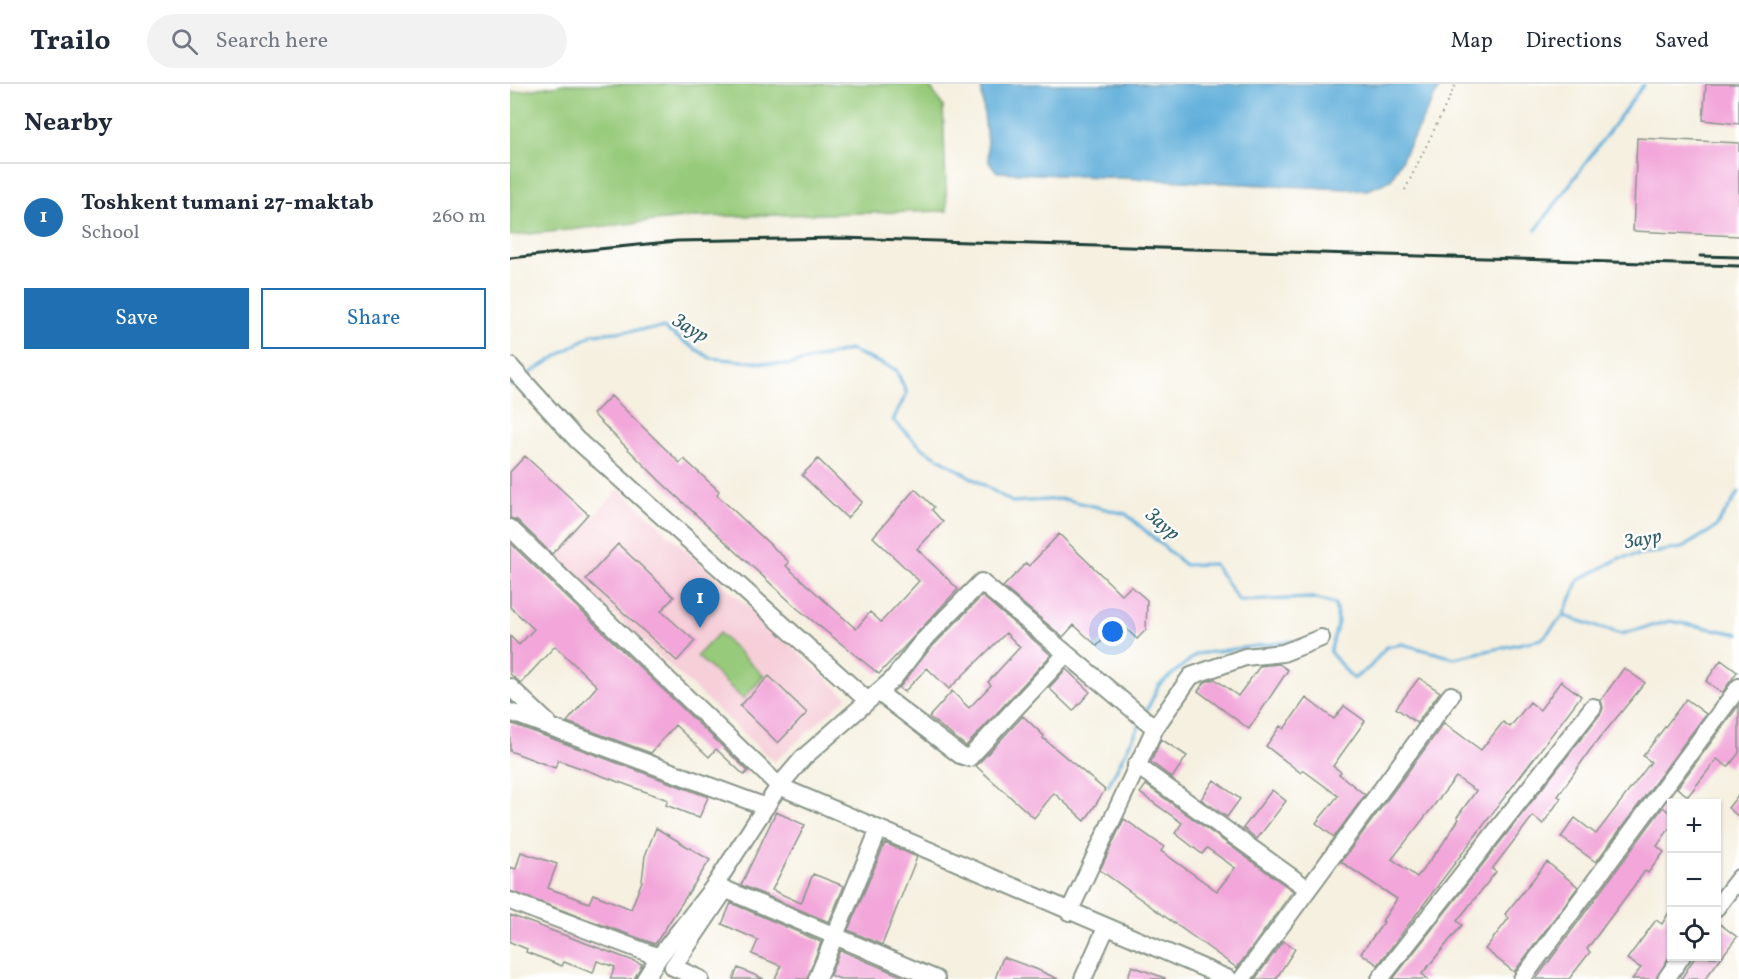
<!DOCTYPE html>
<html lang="en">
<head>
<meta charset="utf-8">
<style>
  :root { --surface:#fff; --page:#f2f2f3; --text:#1f2937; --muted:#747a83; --line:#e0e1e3; --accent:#1f6fb2 }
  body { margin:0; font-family:Vollkorn,serif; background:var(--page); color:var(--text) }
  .controls { position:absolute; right:18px; bottom:18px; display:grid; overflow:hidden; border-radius:0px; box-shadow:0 2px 4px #0004 }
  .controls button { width:54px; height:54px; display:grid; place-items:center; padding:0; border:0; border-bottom:2px solid var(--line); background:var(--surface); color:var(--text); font:30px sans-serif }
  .you { position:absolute; left:603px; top:548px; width:21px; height:21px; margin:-15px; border:4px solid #fff; border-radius:50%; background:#1a73e8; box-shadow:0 0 0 9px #1a73e833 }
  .badge { display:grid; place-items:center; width:39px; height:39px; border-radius:50%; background:var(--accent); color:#fff; font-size:20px; font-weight:700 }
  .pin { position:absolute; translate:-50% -50px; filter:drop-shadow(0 2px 3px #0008) }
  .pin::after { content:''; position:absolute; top:32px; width:21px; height:18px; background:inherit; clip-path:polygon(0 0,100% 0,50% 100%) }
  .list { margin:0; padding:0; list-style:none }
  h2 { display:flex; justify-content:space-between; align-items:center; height:78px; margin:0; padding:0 24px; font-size:26px }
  h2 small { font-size:20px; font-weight:400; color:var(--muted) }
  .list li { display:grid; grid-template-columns:39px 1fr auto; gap:18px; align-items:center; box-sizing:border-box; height:108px; padding:0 24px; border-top:2px solid var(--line) }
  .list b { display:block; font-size:22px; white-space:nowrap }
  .list p { margin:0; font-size:20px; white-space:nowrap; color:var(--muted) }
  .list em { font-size:20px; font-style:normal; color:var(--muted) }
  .actions { display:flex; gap:12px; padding:18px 24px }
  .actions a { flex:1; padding:14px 0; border:2px solid var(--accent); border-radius:0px; text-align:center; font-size:21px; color:var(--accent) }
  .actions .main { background:var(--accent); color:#fff }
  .icon { flex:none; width:33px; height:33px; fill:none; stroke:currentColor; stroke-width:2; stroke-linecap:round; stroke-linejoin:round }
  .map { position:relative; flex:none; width:1229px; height:895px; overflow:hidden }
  header { display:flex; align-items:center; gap:36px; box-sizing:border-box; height:84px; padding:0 30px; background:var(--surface); border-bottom:2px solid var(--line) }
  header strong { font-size:28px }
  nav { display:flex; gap:33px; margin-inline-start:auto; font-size:21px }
  .search { width:420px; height:54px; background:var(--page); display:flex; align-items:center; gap:15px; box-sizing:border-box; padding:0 21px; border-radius:33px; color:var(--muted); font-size:22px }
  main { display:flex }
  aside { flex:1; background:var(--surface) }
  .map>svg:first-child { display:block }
</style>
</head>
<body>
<header>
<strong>Trailo</strong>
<div class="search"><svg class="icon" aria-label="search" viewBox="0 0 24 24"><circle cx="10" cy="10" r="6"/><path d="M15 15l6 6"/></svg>Search here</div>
<nav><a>Map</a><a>Directions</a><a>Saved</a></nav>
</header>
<main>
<aside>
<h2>Nearby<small></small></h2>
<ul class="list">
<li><span class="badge">1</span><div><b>Toshkent tumani 27-maktab</b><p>School</p></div><em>260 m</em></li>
</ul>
<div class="actions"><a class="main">Save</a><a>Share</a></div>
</aside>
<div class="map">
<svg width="1229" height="895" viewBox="0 0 1229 895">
  <rect width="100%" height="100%" fill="#fff"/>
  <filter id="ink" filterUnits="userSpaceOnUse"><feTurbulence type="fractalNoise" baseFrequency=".0167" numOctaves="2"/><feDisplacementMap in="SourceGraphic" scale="12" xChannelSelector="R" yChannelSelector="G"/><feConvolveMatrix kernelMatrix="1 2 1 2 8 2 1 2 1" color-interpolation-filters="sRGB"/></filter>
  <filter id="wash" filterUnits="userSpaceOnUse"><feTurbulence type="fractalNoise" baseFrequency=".008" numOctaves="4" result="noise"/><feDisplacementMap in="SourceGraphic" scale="24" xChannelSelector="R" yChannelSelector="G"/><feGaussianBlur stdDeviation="1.35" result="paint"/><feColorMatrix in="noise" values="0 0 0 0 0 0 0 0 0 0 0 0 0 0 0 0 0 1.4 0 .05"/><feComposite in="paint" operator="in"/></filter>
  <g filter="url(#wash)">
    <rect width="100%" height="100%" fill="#f5f0e0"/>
    <!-- built -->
    <path fill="#f6cfd9" d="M109,405L337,613L264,678L45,475Z"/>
    <!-- green -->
    <path fill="#97ca7a" stroke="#5b8457" stroke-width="1.5" d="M55,0H418L433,22L437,127L183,133L0,152V9Z
      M209,549L254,592L233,615L187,572Z"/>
    <!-- water -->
    <path fill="#60afda" stroke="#407687" stroke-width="1.5" d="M471,0H931L881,96L858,106L487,88L479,78Z"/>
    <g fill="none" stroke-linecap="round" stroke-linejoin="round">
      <!-- stream -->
      <path stroke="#60afda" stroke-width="3" d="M1026,146L1134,0
        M15,292L83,250L153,244L200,274L278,281L340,266L386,286L397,309L383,336L412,364L502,418L554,415L616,430L675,481L704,480L729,517L802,514L825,520L828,538L820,568L843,595L860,583L876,563L892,560L944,574L1032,555L1053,532L1069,496L1110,474L1172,464L1205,444L1229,408
        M0,301L7,297
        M1054,532L1111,550L1160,537L1229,550
        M636,628L649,601L687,570L783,557
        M598,702L630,640"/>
    </g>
    <g id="blocks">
      <!-- building -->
      <path fill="#f2a6d9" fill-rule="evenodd" d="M1196,0H1229V40L1193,36Z
        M1127,54L1229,59V152L1123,147Z
        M101,312L170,379L174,375L209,407L207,411L279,478L276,482L346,545L360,528L371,538L409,497L363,453L405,405L424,423L422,426L433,438L407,465L448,505L369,590L288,525L151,398L83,330Z
        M15,372L78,430L42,470L7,436L0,434V388Z
        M308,375L352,418L337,434L292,391Z
        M549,450L612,511L621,502L637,516L636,546L627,555L609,538L587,562L564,541L553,553L493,503L516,479L519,482Z
        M0,459L238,687L234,691L206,665L199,673L165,641L141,669L57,638L87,602L45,562L11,599L0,590V552L9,561L24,545L0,523Z
        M108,460L164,513L151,527L185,557L167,577L76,495Z
        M472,512L541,571L456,662L419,633L442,607L459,624L481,601L478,598L510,563L496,549L439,605L417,584L394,608L389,604L419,566Z
        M1211,576L1227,588L1212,609L1196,597Z
        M769,580L778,586L739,645L688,607L695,598L705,595L728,612L750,582Z
        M1114,584L1135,599L1080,666L1048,712L1051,714L1033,740L1023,732L982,785L986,788L947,837L952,841L912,890L918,895H883L1091,629L1093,624L1091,616Z
        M556,585L580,608L563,627L539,604Z
        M259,592L297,629L268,659L230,622Z
        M909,594L930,608L907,639L886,624Z
        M1051,597L1071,612L868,881L851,869L874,838L872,837L887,815L831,778L934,639L971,666L993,638L1000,643L1020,618L1030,626ZM946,693L966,707L947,733L949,735L931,762L907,793L882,775Z
        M796,614L824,635L834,622L855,637L823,682L831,688L829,690L855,711L824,753L806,739L828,712L793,686L791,689L756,662L770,642L774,645Z
        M1176,615L1196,630L1086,778L1051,753L1065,734L1086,750L1141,678L1133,672Z
        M1229,621V669L1218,683L1207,675L1178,712L1167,704Z
        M513,632L534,652L533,654L595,706L575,737L544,709L524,734L466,682Z
        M0,639L198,713L189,734L156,721L158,716L79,687L48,676L45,684L0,667Z
        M651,655L677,672L662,694L641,678Z
        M704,696L730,715L717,733L691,715Z
        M636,701L783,807L727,884L590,786L614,735L654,763L651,767L707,807L725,784L697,764L692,770L665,749L672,739L630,709Z
        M762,706L776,717L747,755L733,744Z
        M1229,710V733L1218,724Z
        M1153,723L1161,730V742L1147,762L1154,768L1138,789L1135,787L1077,865L1080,868L1059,895H1026Z
        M266,728L295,741L262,806L291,819L303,790L334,802L319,838L231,801Z
        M146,744L200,776L145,860L0,807V783L6,785L11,768L47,780L38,804L79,819L83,810L121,825L132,797L135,772Z
        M375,759L407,773L372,861L338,846Z
        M1037,778L1068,803L1004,888L975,865L999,834L995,830Z
        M221,819L311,858L297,895H265L271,882L242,870L248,856L212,840Z
        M1161,825V869L1146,895H1122L1131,884L1117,875L1146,836L1152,840Z
        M0,831L113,873L132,880L124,895H100L105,883L87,877L83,889L54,878L52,882L16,868L17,865L0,858Z
        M1206,837L1227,853L1195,895H1171L1185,873H1206Z
        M773,857L785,865L766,895H745Z
        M330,866L391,892L390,895H330L320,891Z
        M493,873L526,885L548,895H485Z
        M622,882L655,894V895H617Z
        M228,884L254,895H223Z"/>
    </g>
  </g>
  <g filter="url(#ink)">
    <use href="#blocks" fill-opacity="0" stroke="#8a968a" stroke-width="1.5"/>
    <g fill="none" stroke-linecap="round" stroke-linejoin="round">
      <defs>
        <path id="minor" d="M0,282L67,356L358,617
          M0,444L269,702L293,674L383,595L411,559L471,498L645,644
          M0,603L38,639
          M368,608L450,671L459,674L556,570
          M0,628L256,723
          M626,681L798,805
          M205,801L426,895
          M0,817L149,873
          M1206,824L1229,794
          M559,828L645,644L681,592L735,573L773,569L811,554
          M135,895L149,873L205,801L269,702L719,895
          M190,895L163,883L215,806
          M307,895L369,745
          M573,895L596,844
          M732,895L941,611
          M870,895L1083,623
          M1012,895L1229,603
          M1156,895L1172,872"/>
      </defs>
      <!-- minor casing -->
      <use href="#minor" stroke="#8a968a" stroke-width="20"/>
      <!-- path -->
      <path stroke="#8a968a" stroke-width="2" stroke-dasharray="1.5 4.5" stroke-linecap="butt" d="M895,106L946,0"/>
      <!-- minor -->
      <use href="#minor" stroke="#fff" stroke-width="16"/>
      <!-- rail -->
      <path stroke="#1f3d34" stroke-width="3" d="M1190,172L1229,173
        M0,174L167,157L331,154L1229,182"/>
    </g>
  </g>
  <g text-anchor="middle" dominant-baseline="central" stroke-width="4.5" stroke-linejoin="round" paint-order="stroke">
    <!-- water labels -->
    <g font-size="20" font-style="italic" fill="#325f66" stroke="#fff">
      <text transform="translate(180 245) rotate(30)">Заур</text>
      <text transform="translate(652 441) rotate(41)">Заур</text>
      <text transform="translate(1133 456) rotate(-10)">Заур</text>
    </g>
  </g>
</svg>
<div class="controls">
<button>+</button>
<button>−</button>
<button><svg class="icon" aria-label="locate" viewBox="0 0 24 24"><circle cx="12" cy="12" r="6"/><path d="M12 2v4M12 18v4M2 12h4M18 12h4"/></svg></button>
</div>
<div class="you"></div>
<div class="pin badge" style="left:190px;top:544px">1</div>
</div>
</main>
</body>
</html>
